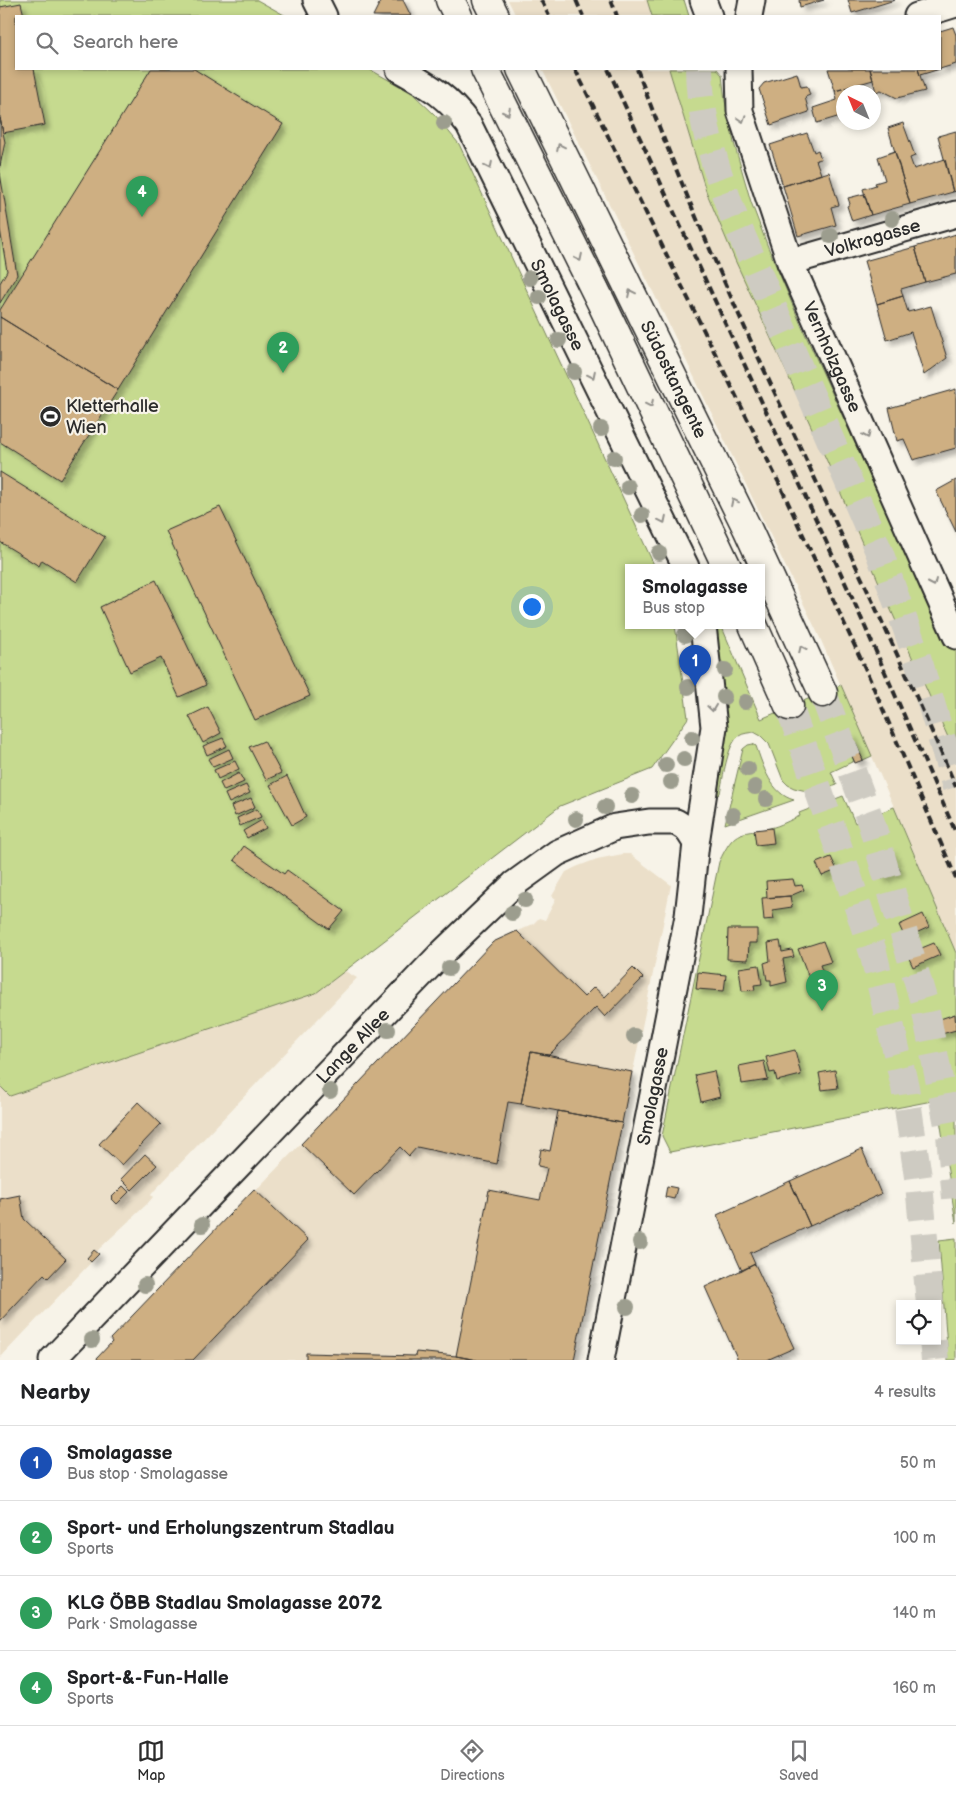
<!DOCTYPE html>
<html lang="en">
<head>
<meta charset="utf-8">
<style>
  :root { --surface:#fff; --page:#f2f2f2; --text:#202124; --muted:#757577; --line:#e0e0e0; --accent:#2b2b2b }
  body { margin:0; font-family:"Balsamiq Sans",sans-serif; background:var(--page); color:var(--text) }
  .controls { position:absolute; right:15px; bottom:15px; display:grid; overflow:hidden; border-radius:0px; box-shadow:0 2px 8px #0003 }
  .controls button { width:45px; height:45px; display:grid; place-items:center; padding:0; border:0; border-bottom:1px solid var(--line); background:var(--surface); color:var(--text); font:25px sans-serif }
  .compass { position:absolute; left:836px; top:85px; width:45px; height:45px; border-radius:50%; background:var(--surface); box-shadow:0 2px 8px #0003; rotate:317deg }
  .you { position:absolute; left:531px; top:606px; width:18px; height:18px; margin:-12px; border:4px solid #fff; border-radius:50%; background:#1a73e8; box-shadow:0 0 0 8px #1a73e833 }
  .badge { display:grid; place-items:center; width:32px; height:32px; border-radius:50%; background:var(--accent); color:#fff; font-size:16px; font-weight:700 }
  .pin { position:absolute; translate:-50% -41px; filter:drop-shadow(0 1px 2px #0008) }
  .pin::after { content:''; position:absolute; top:26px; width:18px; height:15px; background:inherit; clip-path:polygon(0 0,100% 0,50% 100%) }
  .popup { position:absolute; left:625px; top:564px; width:140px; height:65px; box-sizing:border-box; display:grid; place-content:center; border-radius:0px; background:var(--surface); filter:drop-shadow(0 1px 4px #0005); font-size:16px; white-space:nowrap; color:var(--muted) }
  .popup b { font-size:19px; color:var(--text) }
  .popup::after { content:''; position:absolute; left:50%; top:100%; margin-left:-10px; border:10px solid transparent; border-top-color:var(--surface) }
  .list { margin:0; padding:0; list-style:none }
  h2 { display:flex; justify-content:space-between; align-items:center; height:65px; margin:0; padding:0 20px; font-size:21px }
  h2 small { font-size:16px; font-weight:400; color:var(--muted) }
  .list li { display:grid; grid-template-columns:32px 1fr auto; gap:15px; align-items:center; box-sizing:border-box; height:75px; padding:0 20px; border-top:1px solid var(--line) }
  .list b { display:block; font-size:19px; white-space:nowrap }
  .list p { margin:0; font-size:16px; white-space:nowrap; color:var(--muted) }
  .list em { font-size:16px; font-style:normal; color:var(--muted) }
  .icon { flex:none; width:28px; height:28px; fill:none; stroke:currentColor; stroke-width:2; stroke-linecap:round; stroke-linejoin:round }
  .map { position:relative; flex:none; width:956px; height:1360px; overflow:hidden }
  .search { position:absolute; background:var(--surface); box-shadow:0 2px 8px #0003; left:15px; right:15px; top:15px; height:55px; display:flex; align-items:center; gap:12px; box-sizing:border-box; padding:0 18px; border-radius:0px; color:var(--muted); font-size:19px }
  .sheet { height:365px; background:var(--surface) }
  nav { display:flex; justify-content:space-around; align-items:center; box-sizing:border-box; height:70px; border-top:1px solid var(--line); background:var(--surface); font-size:14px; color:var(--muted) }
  nav a { display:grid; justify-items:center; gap:2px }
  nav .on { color:var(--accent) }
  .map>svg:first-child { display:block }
</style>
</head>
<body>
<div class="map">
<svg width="956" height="1360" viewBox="0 0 956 1360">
  <defs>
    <filter id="shadow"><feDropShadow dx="4.5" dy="4.5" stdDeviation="2.5" flood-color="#0004"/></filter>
  </defs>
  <rect width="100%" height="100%" fill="#f7f3e8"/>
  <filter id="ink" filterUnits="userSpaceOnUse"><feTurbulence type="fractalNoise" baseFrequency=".02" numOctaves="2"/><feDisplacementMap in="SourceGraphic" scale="10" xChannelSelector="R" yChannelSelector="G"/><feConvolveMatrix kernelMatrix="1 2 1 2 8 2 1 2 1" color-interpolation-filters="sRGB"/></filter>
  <g filter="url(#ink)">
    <!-- built -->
    <path fill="#ebdfc9" d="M508,0H647L652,16H516Z
      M542,69H669L706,191L735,260L828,461L886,599L956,755V953L902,825L820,638L658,302Z
      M623,854H630L671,885L574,1360H95L112,1342L110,1339L254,1189L256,1190L287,1158L493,942L533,924L539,918L545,920L556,899L552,896L566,872L576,867L597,859Z
      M345,971L357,978L154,1191L151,1195L153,1197L147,1204L99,1249L97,1252L99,1254L0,1358V1086L10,1096L316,993Z"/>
    <!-- green -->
    <path fill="#c6da8f" stroke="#78825d" d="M0,0H257L286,16H16V69H369L412,93L435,115L459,144L655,567H629V625H675L688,718L652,769L560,806L316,993L10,1096L0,1086Z
      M647,0H684L689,16H652Z
      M669,69H717L722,75L725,101L734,143L751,202L768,247L802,327L919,584L934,605L956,651V755L886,599L827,461L735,260L706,191Z
      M710,625H721L761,719L841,685L872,756L863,760L852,735L844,738L854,761L831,772L837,785L815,793L794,788L788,785L783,780L769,744L761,736L754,732C749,733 743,733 739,736C727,744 723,779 720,793L717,796L714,797Z
      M753,744L756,746C763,766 771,794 794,800L725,824L743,749L748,745Z
      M843,796L855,823L894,807L956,953V1223L937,1100L670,1152L662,1136L719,862C735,829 737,835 770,828C780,826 790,820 800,816L799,813Z
      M956,1238V1360H948L939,1240Z"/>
    <!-- building -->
    <path fill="#ceaf82" stroke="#2b2b2b" filter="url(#shadow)" d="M381,0H403L411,16H373Z
      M799,0H824L800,7Z
      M848,0H895L852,13Z
      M21,3L24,16H16V69H34L45,125L3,133L0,118V7Z
      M953,27L956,35V64L940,69V31Z
      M151,69H194L283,124L118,390L0,317V310Z
      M828,69H870L873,80L835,91Z
      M870,69H918L925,91L897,98L881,90L876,92Z
      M918,69H940L920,75Z
      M797,73L801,87L807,86L810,95L805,97L809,112L771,125L759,89L764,83Z
      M852,86L853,92H844V115L817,123L813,108L837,100L835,91Z
      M0,118L5,142L0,166Z
      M903,123L915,156L910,158L914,169L945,159L953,192L910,204L888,128Z
      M956,131V191L953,192L938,136Z
      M807,133L814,152L818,150L821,159L816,160L821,174L783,186L770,145Z
      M895,151L910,204L871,215L863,189L876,185L875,183L885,180L878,157Z
      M829,172L839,205L831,207L836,225L798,236L783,186Z
      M0,173L17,275L0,303V283L7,271L0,229Z
      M864,194L871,215L852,221L847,206L850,204L848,198Z
      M956,234V274L925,282L915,247Z
      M915,247L925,282L901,289L903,296L877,304L864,261Z
      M903,296L908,312L931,306L947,358L924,375L911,332L887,340L877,304Z
      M0,317L118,390L60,480L0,442Z
      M956,389V448L913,460L904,439L897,441L889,408Z
      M0,472L105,537L77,582L42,560L39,566L0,542Z
      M956,480V532L936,491Z
      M220,507L310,696L255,720L166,531Z
      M156,580L206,685L179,697L161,658L130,672L100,607Z
      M208,707L221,733L203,743L189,716Z
      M852,734L863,760L855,763L844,738Z
      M223,738L227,746L207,755L203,746Z
      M264,741L281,773L266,780L249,747Z
      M229,749L233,758L213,767L208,759Z
      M235,761L239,769L218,779L214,770Z
      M239,773L244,782L224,791L220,783Z
      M287,776L306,817L292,825L270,785Z
      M246,785L250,793L229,803L225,794Z
      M251,798L255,807L235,816L231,806Z
      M257,809L261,817L240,826L237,818Z
      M262,820L266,828L247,838L243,831Z
      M772,828L774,843L756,845L754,830Z
      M244,846L284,874L287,870L344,911L329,929L234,860Z
      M891,849L900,871L882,879L874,856Z
      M831,857L837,870L822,876L816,863Z
      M793,879L795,886L802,885L804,890L790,896L767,898L766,881Z
      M790,896L792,907L772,910L774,919L764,920L762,898Z
      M923,914L929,927L905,938L899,925Z
      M728,929H757V943H749L748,960L727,959Z
      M517,931L584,997L594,987L605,997L633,968L643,978L605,1017L596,1007L549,1055L531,1052L521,1104L508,1102L497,1164L417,1147L409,1156L400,1147L354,1195L301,1144L493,942Z
      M780,941L782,952L792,950L794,957L783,959L787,982L771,986V980H767L764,963L770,961L768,943Z
      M823,941L831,962L820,965L823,973L809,978L798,949Z
      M934,943L940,955L913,967L907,954Z
      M759,965L762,984L754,985L755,990L742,991L739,968Z
      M698,972L726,975L724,991L696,989Z
      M955,1014L956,1030L938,1035L934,1021Z
      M795,1050L801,1075L777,1081L775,1072L770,1073L766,1057Z
      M531,1052L632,1072L622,1123L521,1104Z
      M764,1061L768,1080L742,1084L739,1066Z
      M835,1070L838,1088L822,1090L819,1073Z
      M714,1071L720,1097L701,1102L695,1075Z
      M138,1102L161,1124L122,1165L99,1144Z
      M558,1111L622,1123L574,1360H477L456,1356L489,1190L540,1200L547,1168L538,1166L541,1149L550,1151Z
      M862,1149L881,1194L810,1226L790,1181Z
      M145,1154L157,1165L132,1190L121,1179Z
      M790,1181L810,1226L750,1253L755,1264L742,1271L717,1215Z
      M123,1186L129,1192L117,1204L111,1198Z
      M667,1186L677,1188L674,1199L665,1197Z
      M254,1189L308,1240L193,1360H98L97,1358L112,1342L110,1339Z
      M20,1195L24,1219L66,1259L48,1278L44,1274L0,1321V1199Z
      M94,1250L99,1254L91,1262L87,1258Z
      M755,1264L794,1348L767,1360H738L705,1287Z
      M416,1352L456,1356L477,1360H306V1353L415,1356Z"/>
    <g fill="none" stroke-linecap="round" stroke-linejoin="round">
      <!-- highway-tunnel -->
      <path stroke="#cecbc2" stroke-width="28" stroke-dasharray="28 14" stroke-linecap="butt" d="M699,69C700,123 716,170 735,220L880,554L920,666L956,787
        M823,693L872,825L924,1002L950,1135L956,1198
        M789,706L838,846L873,952L905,1087L919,1184L930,1304
        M933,1341L935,1360"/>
      <defs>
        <g id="minor">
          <path d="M316,0L324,16"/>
          <path d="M703,0L709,16"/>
          <path d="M749,16L752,0"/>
          <path d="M917,16L956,4"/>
          <path id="s1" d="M399,69C431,87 446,95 469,125L686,567"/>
          <path id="s2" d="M739,69L740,111L790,262L956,636"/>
          <path id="s3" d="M790,262L956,214"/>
          <path id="s4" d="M52,1360L440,955L514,884L557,853L615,827L649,822H676L687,829L696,843"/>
          <path id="s5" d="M601,1360L688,916L696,843L714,727L703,625"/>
        </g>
        <g id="highway">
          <path d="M450,0L458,16"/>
          <path d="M487,0L495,16"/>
          <path d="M485,69L601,302L727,567"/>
          <path id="s6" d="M521,69L747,528L823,693"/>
          <path d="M753,625L789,706"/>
        </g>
      </defs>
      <!-- minor casing -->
      <use href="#minor" stroke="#2b2b2b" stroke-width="29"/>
      <!-- highway casing -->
      <use href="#highway" stroke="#2b2b2b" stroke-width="31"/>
      <!-- minor -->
      <use href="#minor" stroke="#f7f3e8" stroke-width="25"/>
      <!-- highway -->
      <use href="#highway" stroke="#f7f3e8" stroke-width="28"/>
      <!-- rail -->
      <path stroke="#2b2b2b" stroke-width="4" stroke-dasharray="8 4" stroke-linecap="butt" d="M541,0L549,16
        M576,0L583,16
        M611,0L617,16
        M575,69L778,481L865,668L956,878
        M608,69L855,604L956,833
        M637,69C728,315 853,546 956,787"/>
    </g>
    <!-- trees -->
    <g fill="#9c9d8e">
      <circle cx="444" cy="123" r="8"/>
      <circle cx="892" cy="219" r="8"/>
      <circle cx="831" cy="236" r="8"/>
      <circle cx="530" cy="278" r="8"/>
      <circle cx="539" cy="297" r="8"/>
      <circle cx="559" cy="340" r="8"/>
      <circle cx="574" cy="372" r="8"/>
      <circle cx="601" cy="429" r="8"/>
      <circle cx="614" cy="458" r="8"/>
      <circle cx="628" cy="487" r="8"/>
      <circle cx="642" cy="515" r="8"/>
      <circle cx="659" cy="553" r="8"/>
      <circle cx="685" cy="635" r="8"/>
      <circle cx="725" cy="670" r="8"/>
      <circle cx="688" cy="687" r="8"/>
      <circle cx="724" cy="697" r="8"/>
      <circle cx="745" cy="702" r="8"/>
      <circle cx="692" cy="738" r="8"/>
      <circle cx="684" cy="759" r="8"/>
      <circle cx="666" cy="765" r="8"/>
      <circle cx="748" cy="769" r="8"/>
      <circle cx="671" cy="782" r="8"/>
      <circle cx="755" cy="787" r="8"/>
      <circle cx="632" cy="796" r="8"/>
      <circle cx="766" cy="799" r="8"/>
      <circle cx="605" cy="807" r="8"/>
      <circle cx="733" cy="815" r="8"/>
      <circle cx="576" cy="819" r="8"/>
      <circle cx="525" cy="900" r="8"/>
      <circle cx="512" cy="913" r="8"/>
      <circle cx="449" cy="968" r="8"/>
      <circle cx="388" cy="1030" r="8"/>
      <circle cx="634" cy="1036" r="8"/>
      <circle cx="330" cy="1091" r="8"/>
      <circle cx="202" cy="1225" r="8"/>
      <circle cx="640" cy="1242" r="8"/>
      <circle cx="145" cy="1285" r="8"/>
      <circle cx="627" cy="1307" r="8"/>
      <circle cx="92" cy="1340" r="8"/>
    </g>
    <!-- one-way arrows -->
    <defs><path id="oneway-chevron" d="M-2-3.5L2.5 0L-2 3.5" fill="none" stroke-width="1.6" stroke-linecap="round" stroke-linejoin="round" transform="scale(1.25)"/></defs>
    <g stroke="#918f8a">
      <use href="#oneway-chevron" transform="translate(507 112) rotate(63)"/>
      <use href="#oneway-chevron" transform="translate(742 119) rotate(72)"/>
      <use href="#oneway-chevron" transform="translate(560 147) rotate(-116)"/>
      <use href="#oneway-chevron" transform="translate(489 166) rotate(64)"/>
      <use href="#oneway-chevron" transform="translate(579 258) rotate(64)"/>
      <use href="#oneway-chevron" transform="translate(631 293) rotate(-116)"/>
      <use href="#oneway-chevron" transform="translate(592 375) rotate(64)"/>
      <use href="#oneway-chevron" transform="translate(650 404) rotate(64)"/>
      <use href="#oneway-chevron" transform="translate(867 435) rotate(66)"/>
      <use href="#oneway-chevron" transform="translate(734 502) rotate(-116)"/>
      <use href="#oneway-chevron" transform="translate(663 520) rotate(64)"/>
      <use href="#oneway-chevron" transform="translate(933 583) rotate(66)"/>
      <use href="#oneway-chevron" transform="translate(802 649) rotate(-115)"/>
      <use href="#oneway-chevron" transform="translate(712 708) rotate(82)"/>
    </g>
  </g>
  <!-- icons -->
  <defs>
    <symbol id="stadium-disc" viewBox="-11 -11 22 22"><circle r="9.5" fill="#2b2b2b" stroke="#f7f3e8"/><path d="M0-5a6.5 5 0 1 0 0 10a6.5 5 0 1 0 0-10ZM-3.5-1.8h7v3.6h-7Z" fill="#fff"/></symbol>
  </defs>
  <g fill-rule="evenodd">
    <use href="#stadium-disc" x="38" y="404" width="25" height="25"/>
  </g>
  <g text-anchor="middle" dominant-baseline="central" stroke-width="4.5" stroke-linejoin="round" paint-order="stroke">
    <!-- street labels -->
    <g font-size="18" fill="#2b2b2b" stroke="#f7f3e8">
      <text stroke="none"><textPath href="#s3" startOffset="86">Volkragasse</textPath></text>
      <text stroke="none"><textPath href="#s1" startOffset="291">Smolagasse</textPath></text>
      <text stroke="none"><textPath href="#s2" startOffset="305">Vernholzgasse</textPath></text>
      <text stroke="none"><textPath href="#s6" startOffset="346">Südosttangente</textPath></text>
      <text stroke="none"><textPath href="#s4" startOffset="435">Lange Allee</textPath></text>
      <text stroke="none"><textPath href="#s5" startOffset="269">Smolagasse</textPath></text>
    </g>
    <!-- poi labels -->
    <g font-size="18" fill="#2b2b2b" stroke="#f7f3e8" text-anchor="start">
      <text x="66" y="406">Kletterhalle<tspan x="66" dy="21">Wien</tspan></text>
    </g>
  </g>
</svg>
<div class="controls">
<button><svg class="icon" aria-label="locate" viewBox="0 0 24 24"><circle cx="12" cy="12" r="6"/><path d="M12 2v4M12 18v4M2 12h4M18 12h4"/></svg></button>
</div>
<svg class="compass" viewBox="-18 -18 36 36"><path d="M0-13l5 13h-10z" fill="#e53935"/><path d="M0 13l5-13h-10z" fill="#757577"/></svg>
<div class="you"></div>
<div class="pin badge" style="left:695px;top:686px;background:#1a4fb4">1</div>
<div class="popup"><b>Smolagasse</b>Bus stop</div>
<div class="pin badge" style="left:283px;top:373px;background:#2e9e5b">2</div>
<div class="pin badge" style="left:822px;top:1011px;background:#2e9e5b">3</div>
<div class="pin badge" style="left:142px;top:217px;background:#2e9e5b">4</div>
<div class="search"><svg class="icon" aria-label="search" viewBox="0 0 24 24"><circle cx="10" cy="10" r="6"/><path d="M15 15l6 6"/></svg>Search here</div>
</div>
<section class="sheet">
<h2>Nearby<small>4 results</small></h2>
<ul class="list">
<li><span class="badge" style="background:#1a4fb4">1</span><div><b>Smolagasse</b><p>Bus stop · Smolagasse</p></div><em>50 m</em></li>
<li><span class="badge" style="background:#2e9e5b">2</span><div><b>Sport- und Erholungszentrum Stadlau</b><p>Sports</p></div><em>100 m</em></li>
<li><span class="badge" style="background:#2e9e5b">3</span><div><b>KLG ÖBB Stadlau Smolagasse 2072</b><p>Park · Smolagasse</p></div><em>140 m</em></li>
<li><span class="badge" style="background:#2e9e5b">4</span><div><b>Sport-&amp;-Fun-Halle</b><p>Sports</p></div><em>160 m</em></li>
</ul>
</section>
<nav>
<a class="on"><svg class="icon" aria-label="map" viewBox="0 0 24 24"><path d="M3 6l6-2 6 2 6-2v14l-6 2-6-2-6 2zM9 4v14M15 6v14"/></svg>Map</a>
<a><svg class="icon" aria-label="directions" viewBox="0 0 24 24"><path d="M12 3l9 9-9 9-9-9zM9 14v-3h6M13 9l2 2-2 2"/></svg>Directions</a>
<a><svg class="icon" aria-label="saved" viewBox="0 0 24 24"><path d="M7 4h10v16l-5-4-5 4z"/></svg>Saved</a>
</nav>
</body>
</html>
